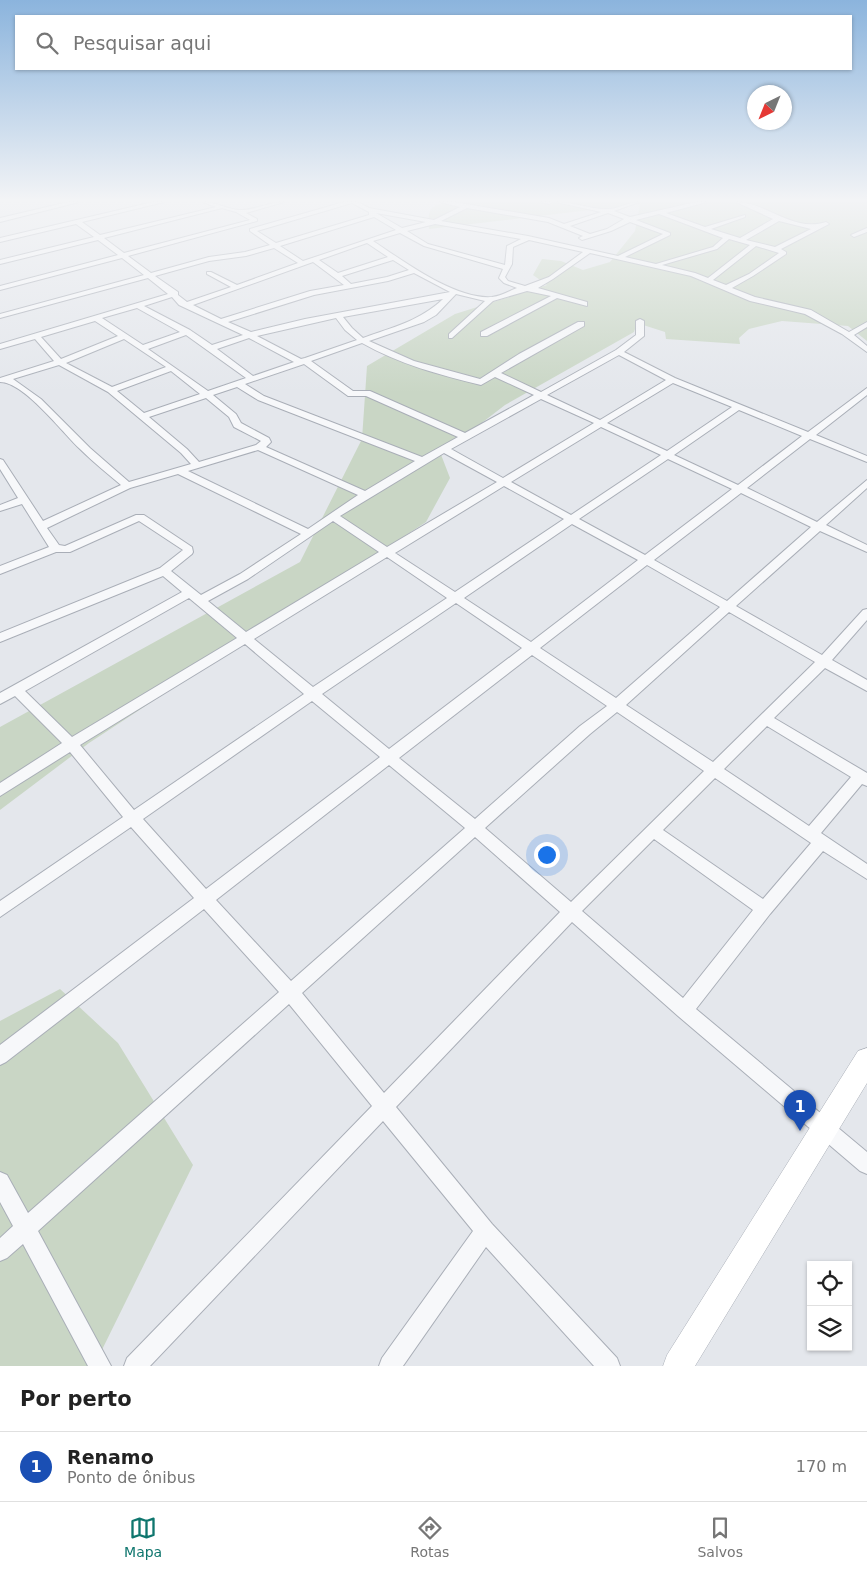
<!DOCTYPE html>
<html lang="pt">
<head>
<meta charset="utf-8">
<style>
  :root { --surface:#fff; --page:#f2f2f2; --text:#222; --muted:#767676; --line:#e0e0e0; --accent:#0f766e }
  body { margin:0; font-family:"DejaVu Sans",sans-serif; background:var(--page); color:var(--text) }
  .controls { position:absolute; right:15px; bottom:15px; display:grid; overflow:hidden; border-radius:0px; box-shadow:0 1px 4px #0004 }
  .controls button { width:45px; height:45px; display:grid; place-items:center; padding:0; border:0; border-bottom:1px solid var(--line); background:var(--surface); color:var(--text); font:25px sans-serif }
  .compass { position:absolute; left:747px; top:85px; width:45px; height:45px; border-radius:50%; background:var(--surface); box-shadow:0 1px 4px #0004; rotate:223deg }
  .you { position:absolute; left:546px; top:854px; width:18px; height:18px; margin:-12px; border:4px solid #fff; border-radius:50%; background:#1a73e8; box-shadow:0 0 0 8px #1a73e833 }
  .badge { display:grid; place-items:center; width:32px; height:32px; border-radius:50%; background:var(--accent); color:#fff; font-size:16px; font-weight:700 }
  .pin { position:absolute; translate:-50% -41px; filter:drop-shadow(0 1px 2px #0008) }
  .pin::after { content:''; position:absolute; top:26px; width:18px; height:15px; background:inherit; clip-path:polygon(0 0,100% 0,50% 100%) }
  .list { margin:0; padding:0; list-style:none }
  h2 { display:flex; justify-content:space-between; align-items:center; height:65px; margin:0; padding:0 20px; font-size:21px }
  h2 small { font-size:16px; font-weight:400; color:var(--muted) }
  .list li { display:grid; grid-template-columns:32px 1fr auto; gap:15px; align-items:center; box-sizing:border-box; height:70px; padding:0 20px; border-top:1px solid var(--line) }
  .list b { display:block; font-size:19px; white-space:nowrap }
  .list p { margin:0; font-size:16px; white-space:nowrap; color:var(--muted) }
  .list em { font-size:16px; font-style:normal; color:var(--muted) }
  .icon { flex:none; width:28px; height:28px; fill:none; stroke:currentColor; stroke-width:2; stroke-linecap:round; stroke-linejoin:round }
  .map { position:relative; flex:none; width:867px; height:1366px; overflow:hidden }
  .search { position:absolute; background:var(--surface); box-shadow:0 1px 4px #0004; left:15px; right:15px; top:15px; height:55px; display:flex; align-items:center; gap:12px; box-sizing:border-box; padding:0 18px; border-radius:0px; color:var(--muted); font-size:19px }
  .sheet { height:135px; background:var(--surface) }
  nav { display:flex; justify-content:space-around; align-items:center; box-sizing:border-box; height:70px; border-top:1px solid var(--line); background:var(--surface); font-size:14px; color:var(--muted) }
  nav a { display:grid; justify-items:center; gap:2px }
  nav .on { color:var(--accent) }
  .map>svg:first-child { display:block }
</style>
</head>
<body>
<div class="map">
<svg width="867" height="1366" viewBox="0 0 867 1366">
  <rect width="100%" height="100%" fill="#e4e7ec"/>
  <!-- green -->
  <path fill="#c9d6c5" d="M446,202H867V341L848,326L782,321L749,329L739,338L740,344L666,339L665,332L637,323L634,332L505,405L457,442L440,452L450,478L426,522L89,743L0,810V727L300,562L362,439L367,366L455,314L547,285L533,275L542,259L561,261L583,270L610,262L635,231L640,204L429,229C428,211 428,207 446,202Z
    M60,989L118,1043L193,1165L94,1366H0V1021Z"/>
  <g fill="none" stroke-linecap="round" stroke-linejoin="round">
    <defs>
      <path id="street" d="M68,202H79L0,222V218Z
        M153,202H164L82,222L100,235L216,207L203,202C216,202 229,210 241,210C255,210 269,202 284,202L246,213L257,219V221L128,256L151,273L209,257L245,252L270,245L250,231V229L344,202H358L369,208L434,220L460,207L440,202H454L549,218L564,224L601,212L556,202C573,202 593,210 608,209C618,209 628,202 639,202L614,211L630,217L696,202H707L666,213L705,227L745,215V217L711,229L740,238L773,219L736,202C766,202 794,233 826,222L829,224L781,249L786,252V254L753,276L732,288L755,297L811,310L849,332L867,322V327L854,335L867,346V352L842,334L805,314L750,301L691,276L590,253L553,279L538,288L587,302V306L557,298L487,336H481V332L551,296L527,291L493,301L452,338H449V334L485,301L456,294L436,315L424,322L369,341L414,361L480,379L519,354L578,322H584V326L501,373L541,392L616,350L636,335V321L640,319L644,321V336L624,352L675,378L808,432L867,388V395L816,435L867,456V462L810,439L747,488L817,522L867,480V488L826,525L867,545V552L820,531L736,606L822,655L863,610L867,609V620L832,660L867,680V691L825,668L774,718L867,773V786L862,784L821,833L867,864V879L823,851L770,914L696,1009L867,1152V1174L860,1171L678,1016L572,922L396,1107L492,1224L617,1358L620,1366H594L486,1247L403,1366H379L382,1358L473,1231L383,1121L150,1366H124L127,1358L372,1106L289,1004L38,1231L111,1366H88L23,1244L7,1258L0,1261V1238L13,1226L0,1202V1172L7,1175L28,1213L279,992L204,909L6,1062L0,1065V1045L194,898L131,827L0,917V901L123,817L70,752L0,796V783L62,743L15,696L0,704V693L182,592L163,576L0,642V633L160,568L183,550L139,521L70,552H56L0,574V566L49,547L22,504L0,511V505L18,498L0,469V459L3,460L43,521L121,485C107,473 93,462 80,449C62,432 24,382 0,382V378L54,361L35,339L0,349V344L168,294L148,278L0,318V314L144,275L122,258L0,290V286L118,255L98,240L0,264V260L94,237L76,224L0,242V238ZM352,203L369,212V215L276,243L257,231ZM222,208L236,212L250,220L124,253L104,238ZM467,208L548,222L583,236L579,238L582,240L611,231L630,222L663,234L618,256L528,236L441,221ZM376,213L426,222L402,228ZM608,213L624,219L607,229L590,234L570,226ZM659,214L723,238L713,247L656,264L625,257L670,235V233L636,220ZM374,217L396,230L303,261L280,246ZM779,221L811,229L775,247L746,240ZM435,224L521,239L507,246L505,265L428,244L407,231ZM400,233L424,246L503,269L499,278L504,283L517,288C509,291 501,296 492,297C455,300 402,260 373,241ZM729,239L750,245L708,278L695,273L662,265L717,249ZM529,240L583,252L549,277L525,286L508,281L505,277L512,264L513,247ZM367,243L388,257L338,273L319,260ZM756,246L779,253L749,274L726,285L713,280ZM274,248L298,263L237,285L211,272H207V274L231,287L187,302L178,295V292L155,276L209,261L246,256ZM393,260L409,270L387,277L351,284L342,276ZM313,262L344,285L310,291L221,319L193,305ZM414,273L450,292L305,319L251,332L228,322L314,295L388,281ZM172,297L179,305L243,335L212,345L190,330L144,306ZM443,299C420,321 393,327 363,338L352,328L343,317ZM137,308L180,332L143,345L102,318ZM336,318L345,330L357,340L305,358L301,359L257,336ZM95,321L118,336L61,359L41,337ZM186,335L246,378L208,391L148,349ZM249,338L294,362L253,376L217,349ZM124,339L166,367L112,387L66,363ZM362,343C399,364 440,375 481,385L495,377L534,395L465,433L370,391H353L311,361ZM619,355L666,380L600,420L547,395ZM304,364L348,396H366L458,437L422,457L264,396L245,384ZM59,365L108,392L181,453L191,464L129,482L90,448L41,399L13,379ZM171,371L200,394L144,413L117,391ZM673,383L732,407L667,451L607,423ZM237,387L258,400L415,461L365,491L266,447L271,442L269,438L241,423L236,414L213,395ZM206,398L229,417L234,427L261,441L256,445L199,462L187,449L149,417ZM541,399L594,423L503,478L451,449ZM739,410L802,436L738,485L674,455ZM601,427L661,455L571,515L511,482ZM258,450L358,495L308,529L188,471ZM444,453L497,482L387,547L340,516ZM668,459L732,489L645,555L579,519ZM178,474L301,534L240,574L201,595L171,571L192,554L193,552L192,547L144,515H136L65,546L59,545L47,528L130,488ZM504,486L564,519L455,592L395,553ZM741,493L811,527L727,601L654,560ZM333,521L379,552L246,632L208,601L248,579ZM572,524L638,560L531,642L464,598ZM387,557L447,598L313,687L254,639ZM647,565L720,607L616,698L540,648ZM189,598L237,638L72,737L25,691ZM456,603L522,648L389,749L322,694ZM729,612L815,662L713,762L626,705ZM245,644L304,694L134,810L80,745ZM532,655L607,706L580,726L475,819L399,758ZM312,701L380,757L206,889L143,819ZM617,712L704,771L571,902L485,828L590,734ZM767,726L851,777L809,826L724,769ZM389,765L465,828L291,981L216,900ZM715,778L811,843L763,899L663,830ZM475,837L560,912L384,1093L302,993ZM654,839L753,910L683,998L582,911Z
        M541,202H552L549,204Z
        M867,228V232L854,237L851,235Z"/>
      <path id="secondary" d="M867,1048V1083L695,1366H663L667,1355L858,1051Z"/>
    </defs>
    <!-- street casing -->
    <use href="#street" stroke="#a9aeb7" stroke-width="2"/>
    <!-- secondary casing -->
    <use href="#secondary" stroke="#a9aeb7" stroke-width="1"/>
    <!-- street -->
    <use href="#street" fill="#f7f8fa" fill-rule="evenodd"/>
    <!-- secondary -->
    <use href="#secondary" fill="#fff" fill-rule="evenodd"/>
  </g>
  <!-- sky -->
  <linearGradient id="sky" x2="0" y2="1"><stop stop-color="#8bb4dd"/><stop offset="0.51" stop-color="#f3f4f6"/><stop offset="1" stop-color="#f3f4f6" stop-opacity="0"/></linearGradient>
  <rect width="867" height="393" fill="url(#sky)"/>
</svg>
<div class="controls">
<button><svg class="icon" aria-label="locate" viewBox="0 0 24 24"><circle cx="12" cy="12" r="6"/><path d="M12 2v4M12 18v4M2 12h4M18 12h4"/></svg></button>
<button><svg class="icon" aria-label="layers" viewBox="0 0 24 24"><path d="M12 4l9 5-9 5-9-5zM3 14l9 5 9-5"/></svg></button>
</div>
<svg class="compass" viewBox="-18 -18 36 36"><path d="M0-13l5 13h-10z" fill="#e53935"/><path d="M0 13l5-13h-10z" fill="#767676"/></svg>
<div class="you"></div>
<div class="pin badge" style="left:800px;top:1131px;background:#1a4fb4">1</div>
<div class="search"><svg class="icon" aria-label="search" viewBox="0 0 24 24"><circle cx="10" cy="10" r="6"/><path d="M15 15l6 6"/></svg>Pesquisar aqui</div>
</div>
<section class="sheet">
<h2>Por perto<small></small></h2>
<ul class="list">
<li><span class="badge" style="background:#1a4fb4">1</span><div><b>Renamo</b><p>Ponto de ônibus</p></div><em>170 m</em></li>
</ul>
</section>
<nav>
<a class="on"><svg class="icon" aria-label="map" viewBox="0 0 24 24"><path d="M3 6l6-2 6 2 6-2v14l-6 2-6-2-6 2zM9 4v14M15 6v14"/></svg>Mapa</a>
<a><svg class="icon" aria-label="directions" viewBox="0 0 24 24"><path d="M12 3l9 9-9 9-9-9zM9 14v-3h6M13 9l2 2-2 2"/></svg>Rotas</a>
<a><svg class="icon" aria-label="saved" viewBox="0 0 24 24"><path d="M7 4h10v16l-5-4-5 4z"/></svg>Salvos</a>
</nav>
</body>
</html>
